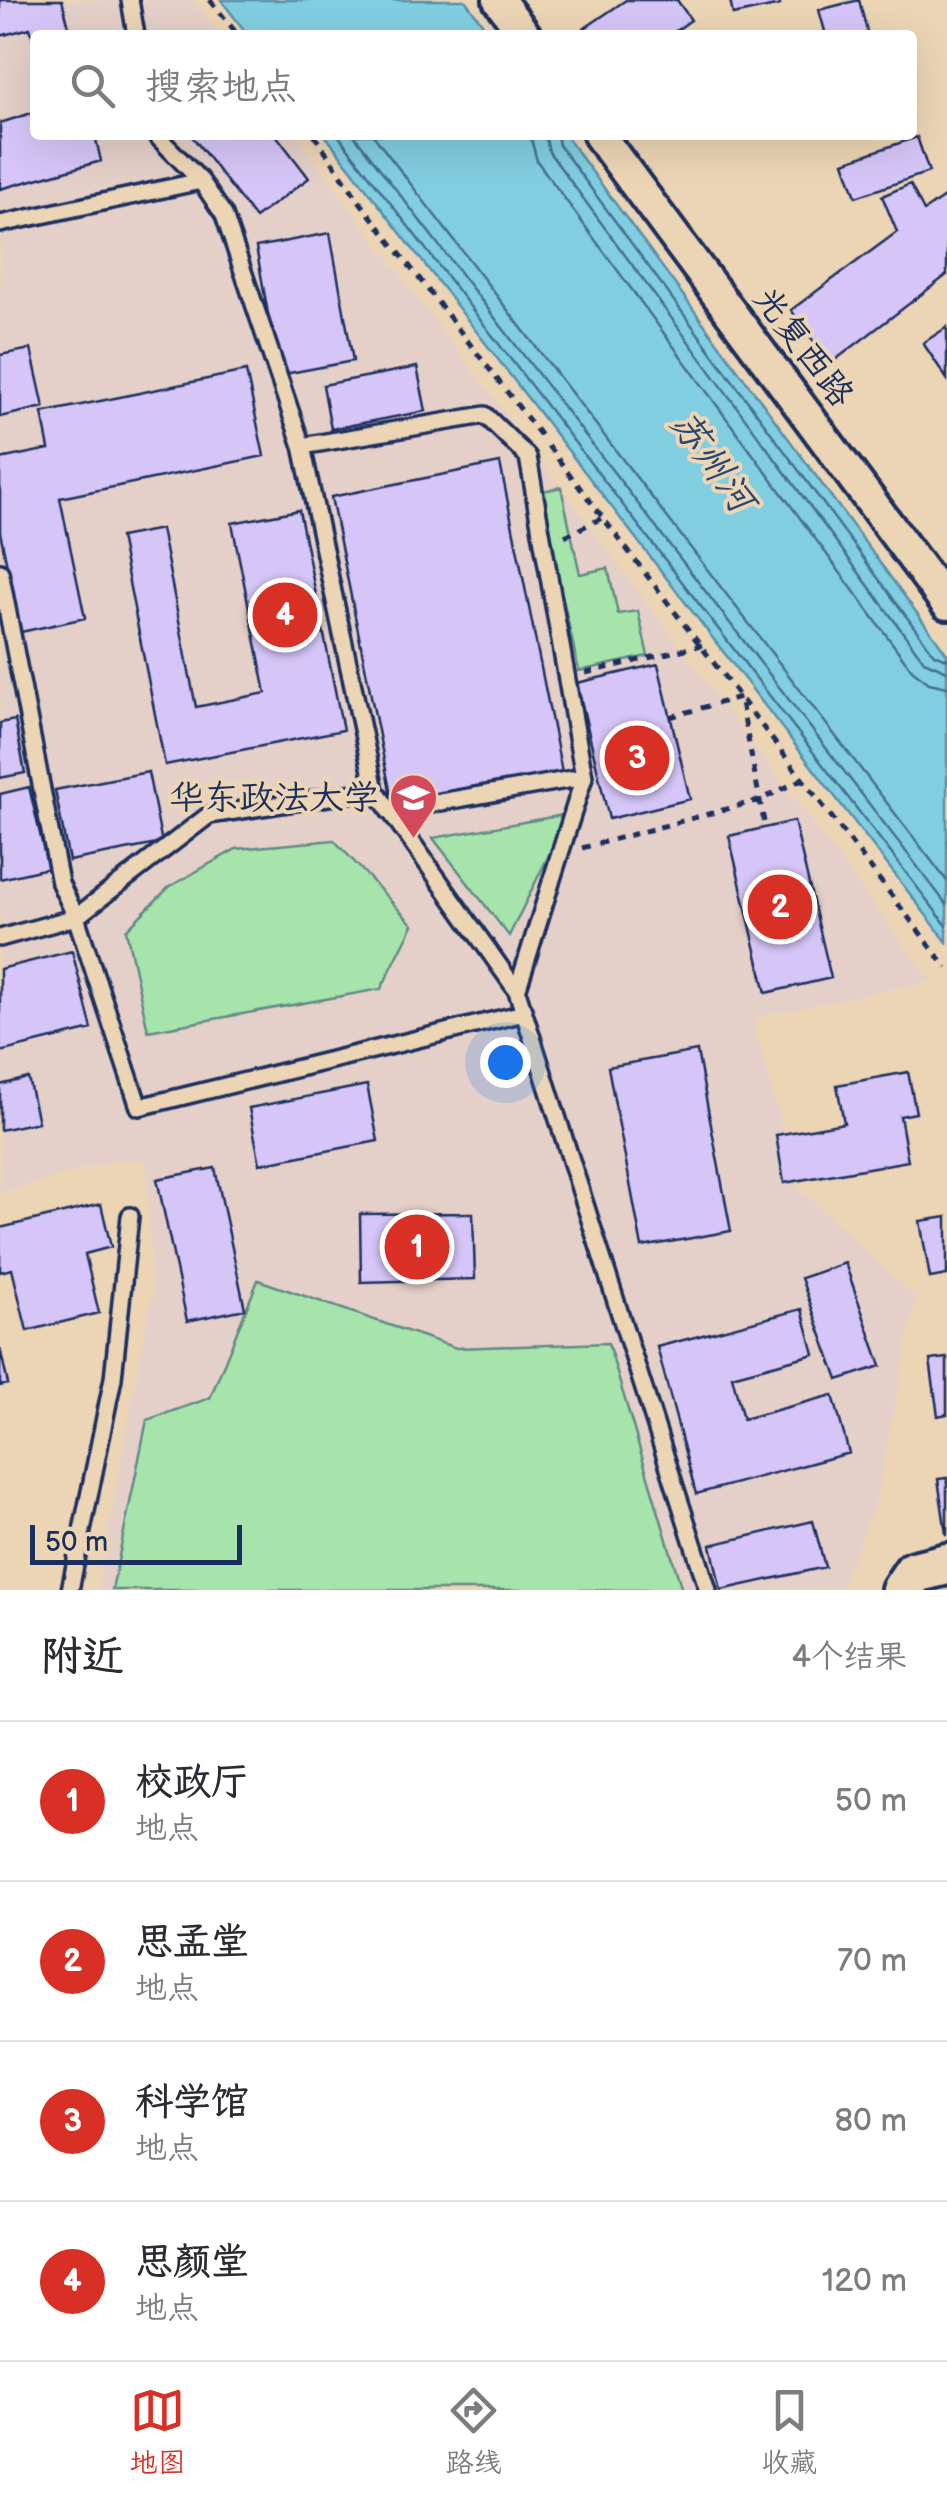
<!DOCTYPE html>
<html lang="zh">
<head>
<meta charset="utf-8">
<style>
  :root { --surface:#fff; --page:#f2f2f3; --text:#2b2b33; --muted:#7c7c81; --line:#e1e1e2; --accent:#d93025 }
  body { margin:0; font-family:"Balsamiq Sans","LXGW WenKai TC",sans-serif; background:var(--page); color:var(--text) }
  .scale { position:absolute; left:30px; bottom:25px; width:212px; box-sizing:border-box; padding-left:10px; border:5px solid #1b2f5e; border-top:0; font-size:28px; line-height:35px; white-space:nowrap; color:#1b2f5e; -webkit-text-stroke:8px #ecd5b5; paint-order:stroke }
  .you { position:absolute; left:505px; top:1062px; width:35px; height:35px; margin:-25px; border:8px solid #fff; border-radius:50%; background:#1a73e8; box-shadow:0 0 0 15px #1a73e833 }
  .badge { display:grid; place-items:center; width:65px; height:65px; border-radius:50%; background:var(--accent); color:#fff; font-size:32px; font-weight:700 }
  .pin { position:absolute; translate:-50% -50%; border:5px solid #fff; box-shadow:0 2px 10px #0006 }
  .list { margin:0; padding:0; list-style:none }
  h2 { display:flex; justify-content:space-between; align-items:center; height:130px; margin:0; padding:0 40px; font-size:42px }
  h2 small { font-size:32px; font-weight:400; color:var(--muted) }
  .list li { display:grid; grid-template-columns:65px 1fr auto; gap:30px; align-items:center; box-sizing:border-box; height:160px; padding:0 40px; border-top:2px solid var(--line) }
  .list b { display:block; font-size:38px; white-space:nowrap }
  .list p { margin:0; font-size:32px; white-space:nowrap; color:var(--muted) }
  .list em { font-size:32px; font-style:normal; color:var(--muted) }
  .icon { flex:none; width:55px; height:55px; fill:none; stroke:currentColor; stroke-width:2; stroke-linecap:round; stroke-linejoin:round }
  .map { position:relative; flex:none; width:947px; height:1590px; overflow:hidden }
  .search { position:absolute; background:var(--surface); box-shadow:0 10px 40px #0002; left:30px; right:30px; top:30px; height:110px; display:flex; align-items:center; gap:25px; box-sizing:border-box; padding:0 35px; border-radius:10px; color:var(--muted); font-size:38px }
  .sheet { height:770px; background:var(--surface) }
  nav { display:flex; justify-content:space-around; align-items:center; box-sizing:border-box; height:140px; border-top:2px solid var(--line); background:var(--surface); font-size:28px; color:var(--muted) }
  nav a { display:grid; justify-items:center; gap:5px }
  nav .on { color:var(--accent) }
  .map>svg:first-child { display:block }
</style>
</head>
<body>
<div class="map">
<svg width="947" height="1590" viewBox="0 0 947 1590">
  <rect width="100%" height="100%" fill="#ecd5b5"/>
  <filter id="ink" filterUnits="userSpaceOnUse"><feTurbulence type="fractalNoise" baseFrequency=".01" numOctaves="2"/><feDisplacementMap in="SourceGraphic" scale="20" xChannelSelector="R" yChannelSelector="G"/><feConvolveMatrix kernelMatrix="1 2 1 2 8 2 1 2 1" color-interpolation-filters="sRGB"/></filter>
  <g filter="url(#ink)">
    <!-- built -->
    <path fill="#e5d0c9" d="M0,0H193L220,35H35V135H296L931,981L753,1018L798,1187L916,1298L876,1501L840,1590H97L152,1292L146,1160H119L0,1193Z"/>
    <!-- green -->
    <path fill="#a7e4ac" stroke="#618a85" stroke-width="2.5" d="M561,487L580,574L608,568L618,614L638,611L648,656L579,671L539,492Z
      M569,814L509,936L433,838Z
      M334,840L413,925L381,989L148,1031L126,930L169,887L236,849Z
      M258,1280L456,1348L608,1343L682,1590H112L147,1420L210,1398Z"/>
    <!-- water -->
    <path fill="#82cee1" stroke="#598ead" stroke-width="2.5" d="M221,0H465L491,35H248Z
      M325,135H565L947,654V942Z"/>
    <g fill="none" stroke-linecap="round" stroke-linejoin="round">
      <!-- shore -->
      <path stroke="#446f92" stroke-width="2.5" d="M338,135L947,926
        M354,135L947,905
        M373,135L947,881
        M530,135L537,161L912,670L929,683L947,687
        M545,135L549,152L924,661L947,671
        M557,135L559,145L934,654L947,659"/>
    </g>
    <!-- building -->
    <path fill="#d6c6f8" stroke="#1b2f5e" stroke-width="2.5" d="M0,0H62L71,35H35V47L30,28L0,36Z
      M626,0H677L691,20L670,35H586L582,30Z
      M730,0H779L780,5L733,15Z
      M859,0L868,35H826L819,10Z
      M35,112V135H95L101,161L0,189V123Z
      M191,135H276L309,178L255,218Z
      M917,137L929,172L856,197L844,162Z
      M910,184L924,211L944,197L947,202V275L830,364L791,310L897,232L882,196Z
      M330,233L353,361L279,375L256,247Z
      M947,327V379L923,343Z
      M31,349L44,407L0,417V355Z
      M417,367L426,411L331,429L323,385Z
      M246,371L264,456L60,498L85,618L21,632L0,532V459L49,449L42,413Z
      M500,463L562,772L393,805L331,497Z
      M299,510L343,730L165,765L120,537L161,529L196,707L266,693L232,523Z
      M658,664L690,799L609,819L577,683Z
      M15,720L25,773L0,778V723Z
      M148,772L162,843L69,861L55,790Z
      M29,787L48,868L0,879V794Z
      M794,821L831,978L766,993L729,836Z
      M72,951L92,1029L0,1052V969Z
      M697,1051L731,1231L642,1247L608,1067Z
      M908,1072L916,1113L900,1116L908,1161L784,1183L776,1135L844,1123L837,1085Z
      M28,1078L38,1122L0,1130V1085Z
      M367,1085L378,1141L260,1164L249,1108Z
      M215,1168L245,1309L187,1321L157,1179Z
      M101,1204L111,1247L85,1254L99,1313L27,1331L12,1269L0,1272V1228Z
      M473,1213L475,1279L361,1282L360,1214Z
      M947,1217V1275L930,1278L920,1221Z
      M845,1263L881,1366L838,1380L801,1278Z
      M802,1309L814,1354L732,1376L743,1419L833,1395L849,1453L696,1494L657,1347Z
      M0,1348L8,1384L0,1386Z
      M947,1358V1414L938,1416L930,1360Z
      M947,1478V1534H946L938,1479Z
      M813,1521L825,1567L721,1590L711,1545Z"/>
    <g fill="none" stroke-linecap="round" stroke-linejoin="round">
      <defs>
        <path id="service" d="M130,0L136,35
          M156,135L201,181L224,215L302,446L375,790L517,991L708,1590
          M0,224L201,181
          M302,446L485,415L528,457L584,777L517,991
          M0,572L60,883L76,917L139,1107L524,1013
          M389,811L584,777
          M0,938L76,917L209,815L375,790
          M70,1590L113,1378L130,1216"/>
        <path id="minor" d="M499,0L525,35
          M599,135L947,604"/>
        <path id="tertiary" d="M902,1590L914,1572L947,1564"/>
      </defs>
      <!-- service casing -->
      <use href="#service" stroke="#1b2f5e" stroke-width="22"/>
      <!-- minor casing -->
      <use href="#minor" stroke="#1b2f5e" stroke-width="38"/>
      <!-- tertiary casing -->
      <use href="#tertiary" stroke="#1b2f5e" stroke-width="48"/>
      <!-- path -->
      <path stroke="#1b2f5e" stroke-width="5" stroke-dasharray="8 8" stroke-linecap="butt" d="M210,0L238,35
        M314,135L360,202L542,437
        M548,446L947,968
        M565,536L602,518
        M586,673L702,645
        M670,717L740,697L765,827
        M582,848L760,800L805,778"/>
      <!-- service -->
      <use href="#service" stroke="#ecd5b5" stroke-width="15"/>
      <!-- minor -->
      <use href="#minor" stroke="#ecd5b5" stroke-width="30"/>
      <!-- tertiary -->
      <use href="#tertiary" stroke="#ecd5b5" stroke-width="40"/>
    </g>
  </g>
  <!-- icons -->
  <defs>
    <symbol id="university-pin" viewBox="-11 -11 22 30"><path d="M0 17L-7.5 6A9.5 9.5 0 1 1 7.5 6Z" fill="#d1495b" stroke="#ecd5b5"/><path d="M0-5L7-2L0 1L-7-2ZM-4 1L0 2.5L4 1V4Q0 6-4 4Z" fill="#fff"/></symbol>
  </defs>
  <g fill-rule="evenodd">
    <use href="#university-pin" x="386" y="770" width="55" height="75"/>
  </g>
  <g text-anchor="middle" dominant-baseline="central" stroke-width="8" stroke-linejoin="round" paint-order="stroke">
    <!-- street labels -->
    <g font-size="35" fill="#1b2f5e" stroke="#ecd5b5">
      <text transform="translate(803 347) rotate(53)">光复西路</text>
    </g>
    <!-- poi labels -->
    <g font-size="35" fill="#1b2f5e" stroke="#ecd5b5" text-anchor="end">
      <text x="379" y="798">华东政法大学</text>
    </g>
    <!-- water labels -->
    <g font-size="38" font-style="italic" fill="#2a4772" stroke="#ecd5b5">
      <text transform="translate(712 462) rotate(54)">苏州河</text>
    </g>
  </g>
</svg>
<div class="scale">50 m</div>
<div class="you"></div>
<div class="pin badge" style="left:417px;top:1247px">1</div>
<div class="pin badge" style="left:780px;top:907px">2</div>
<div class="pin badge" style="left:637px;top:758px">3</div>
<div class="pin badge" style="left:285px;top:615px">4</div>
<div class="search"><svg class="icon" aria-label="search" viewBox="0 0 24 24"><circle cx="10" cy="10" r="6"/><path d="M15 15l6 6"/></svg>搜索地点</div>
</div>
<section class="sheet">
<h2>附近<small>4个结果</small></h2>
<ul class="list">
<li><span class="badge">1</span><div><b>校政厅</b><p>地点</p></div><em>50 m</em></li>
<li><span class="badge">2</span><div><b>思孟堂</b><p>地点</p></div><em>70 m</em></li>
<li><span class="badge">3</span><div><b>科学馆</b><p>地点</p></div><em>80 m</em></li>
<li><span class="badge">4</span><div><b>思颜堂</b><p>地点</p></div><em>120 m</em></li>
</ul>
</section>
<nav>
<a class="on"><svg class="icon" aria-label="map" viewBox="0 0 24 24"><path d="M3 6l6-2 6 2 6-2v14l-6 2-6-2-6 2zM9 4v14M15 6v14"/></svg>地图</a>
<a><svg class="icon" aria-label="directions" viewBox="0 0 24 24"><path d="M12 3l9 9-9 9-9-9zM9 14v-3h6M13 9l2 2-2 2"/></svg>路线</a>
<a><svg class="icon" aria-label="saved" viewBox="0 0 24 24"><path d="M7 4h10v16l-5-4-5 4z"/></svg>收藏</a>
</nav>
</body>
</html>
